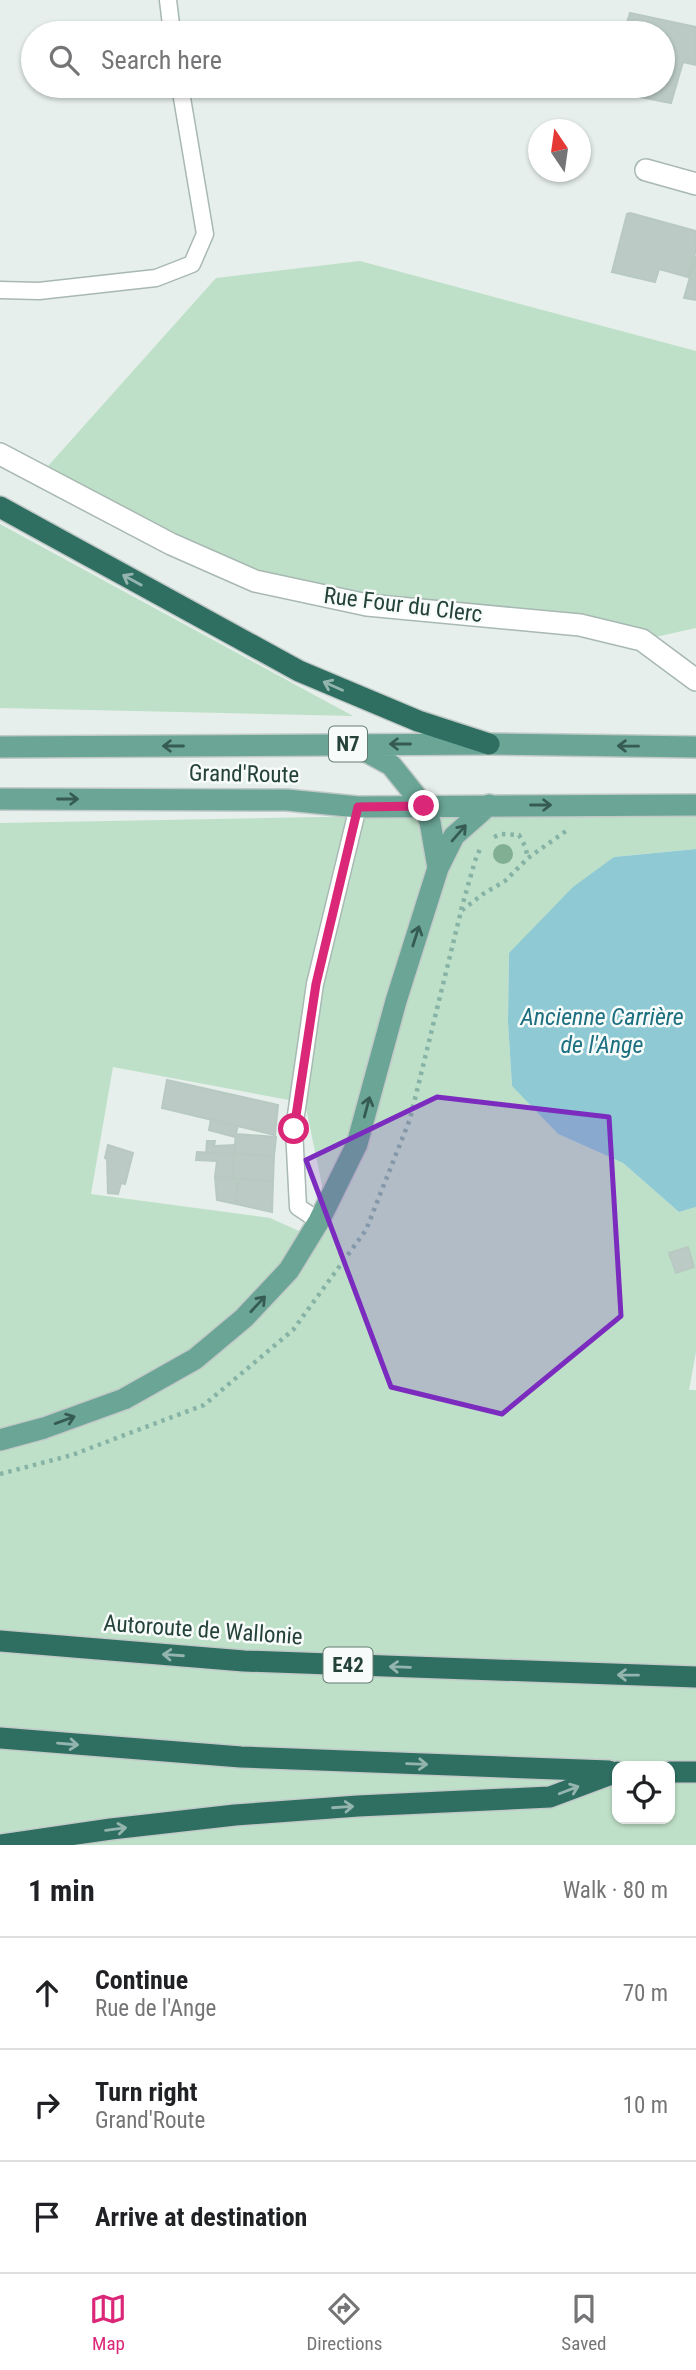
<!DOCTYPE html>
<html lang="en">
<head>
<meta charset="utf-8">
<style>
  :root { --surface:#fff; --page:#f2f2f2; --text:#202124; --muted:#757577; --line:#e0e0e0; --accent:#db2777 }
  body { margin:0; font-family:"Roboto Condensed",sans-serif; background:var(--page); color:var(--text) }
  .controls { position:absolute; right:21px; bottom:21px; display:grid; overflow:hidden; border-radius:14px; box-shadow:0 2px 5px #0004 }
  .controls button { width:63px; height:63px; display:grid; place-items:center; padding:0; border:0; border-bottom:2px solid var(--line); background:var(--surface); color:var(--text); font:35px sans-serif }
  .compass { position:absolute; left:528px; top:119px; width:63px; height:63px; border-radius:50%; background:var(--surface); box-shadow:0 2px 5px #0004; rotate:347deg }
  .stop { position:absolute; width:21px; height:21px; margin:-16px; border:5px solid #db2777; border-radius:50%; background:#fff }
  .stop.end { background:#db2777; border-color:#fff; box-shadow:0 2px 7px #0008 }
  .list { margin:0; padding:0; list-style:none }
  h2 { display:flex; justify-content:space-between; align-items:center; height:91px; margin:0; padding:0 28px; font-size:30px }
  h2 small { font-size:23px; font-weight:400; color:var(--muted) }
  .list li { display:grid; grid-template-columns:46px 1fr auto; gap:21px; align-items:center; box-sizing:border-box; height:112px; padding:0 28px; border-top:2px solid var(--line) }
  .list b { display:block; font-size:26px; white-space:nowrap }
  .list p { margin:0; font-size:23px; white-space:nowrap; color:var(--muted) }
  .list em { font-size:23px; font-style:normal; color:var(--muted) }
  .icon { flex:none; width:38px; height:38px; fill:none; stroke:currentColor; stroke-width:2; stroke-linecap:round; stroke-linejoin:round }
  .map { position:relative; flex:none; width:696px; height:1845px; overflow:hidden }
  .search { position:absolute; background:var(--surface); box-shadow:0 2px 5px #0004; left:21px; right:21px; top:21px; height:77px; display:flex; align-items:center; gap:18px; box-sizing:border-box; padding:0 24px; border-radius:38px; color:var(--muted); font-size:26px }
  .sheet { height:427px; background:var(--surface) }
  nav { display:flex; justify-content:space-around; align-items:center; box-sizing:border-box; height:98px; border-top:2px solid var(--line); background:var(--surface); font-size:19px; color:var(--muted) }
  nav a { display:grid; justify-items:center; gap:4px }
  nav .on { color:var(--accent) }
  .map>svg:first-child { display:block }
</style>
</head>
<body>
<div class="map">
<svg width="696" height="1845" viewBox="0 0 696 1845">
  <rect width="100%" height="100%" fill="#e6efeb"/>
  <!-- green -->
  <path fill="#bfe0c8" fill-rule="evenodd" d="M360,261L696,351V628L642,640L255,581L40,475L216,278Z
    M0,524L353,716L0,708Z
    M696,810V849L614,857L509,953L508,1022L512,1086L558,1134L623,1163L679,1212L696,1207V1352L689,1390H696V1845H0V823ZM113,1067L305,1103L324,1195L299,1231L270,1218L91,1194ZM617,1766H670V1819H617Z"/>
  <!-- water -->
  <path fill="#8ec9d4" d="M696,849V1207L679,1212L623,1163L558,1134L512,1086L508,1022L509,953L573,887L614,857Z"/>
  <!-- building -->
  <path fill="#bbcac4" stroke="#b8c9c2" stroke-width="2" d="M630,13L696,27V65L683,62L671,103L589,87L663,86V33H624Z
    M630,213L696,231V250L688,277L659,269L655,282L612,272L627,214Z
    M696,256V300L684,298Z
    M167,1080L278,1105L275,1135L162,1108Z
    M211,1119L238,1126L235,1137L209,1130Z
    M236,1134L276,1137L274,1156L234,1154Z
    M207,1141H215L214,1146L235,1145L234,1154H206Z
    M108,1145L133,1153L125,1184L121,1183L118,1194L108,1193L107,1159L105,1158Z
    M197,1152L234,1154L232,1178L215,1177L217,1161L196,1160Z
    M234,1154L274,1156L273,1181L232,1178Z
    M215,1177L238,1179L236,1204L217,1200Z
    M238,1179L273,1181L272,1212L236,1204Z
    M688,1247L694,1267L676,1273L669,1253Z"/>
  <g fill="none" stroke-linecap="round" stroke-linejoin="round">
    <defs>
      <path id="lane" d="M168,0L172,33
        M0,290L39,291L156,278L192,264L205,234L180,86
        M319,1221L298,1207L294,1129L315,984L358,807"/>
      <path id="street" d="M646,170L696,184
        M0,454L171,544L255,581L367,605L580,625L642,640L696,680"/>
      <path id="primary" d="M356,746L391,765L424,806L430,822L438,868
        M0,747L489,744L696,747
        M0,799L287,800L358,807L696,805
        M0,1440L44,1428L124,1399L195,1359L244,1318L289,1270L319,1221L357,1144L396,1001L438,868L454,836L489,805"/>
      <path id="highway" d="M0,507L299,671L418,721L489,744
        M0,1641L244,1661L696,1677
        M0,1738L241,1757L609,1771
        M670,1772H696
        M0,1845L111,1829L235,1815L358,1806L550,1797L617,1772"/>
    </defs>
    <!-- lane casing -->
    <use href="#lane" stroke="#a8b8b2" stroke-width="19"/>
    <!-- street casing -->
    <use href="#street" stroke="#a8b8b2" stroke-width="24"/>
    <!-- primary casing -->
    <use href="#primary" stroke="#c2cac8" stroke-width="24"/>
    <!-- highway casing -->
    <use href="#highway" stroke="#c2cac8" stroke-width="24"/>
    <!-- path -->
    <path stroke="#86b3a5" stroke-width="4.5" stroke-dasharray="3.5 5" stroke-linecap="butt" d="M494,837L501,834L519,835L525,846L528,858
      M461,910L475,861L480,849
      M0,1474L72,1455L204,1405L293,1330L366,1230L410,1119L461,911L483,894L505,881L528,858L566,831"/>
    <!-- lane -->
    <use href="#lane" stroke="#fff" stroke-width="16"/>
    <!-- street -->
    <use href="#street" stroke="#fff" stroke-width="21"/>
    <!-- primary -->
    <use href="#primary" stroke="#6aa596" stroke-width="21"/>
    <!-- highway -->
    <use href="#highway" stroke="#2f6f62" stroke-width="21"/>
  </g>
  <!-- trees -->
  <circle fill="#80af93" cx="503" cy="854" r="10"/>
  <!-- one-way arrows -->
  <defs><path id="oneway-shaft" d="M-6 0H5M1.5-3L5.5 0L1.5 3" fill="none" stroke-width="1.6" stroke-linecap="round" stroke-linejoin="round" transform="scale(1.75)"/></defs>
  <g stroke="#93b5ae">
    <use href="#oneway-shaft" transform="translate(132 580) rotate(-151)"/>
    <use href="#oneway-shaft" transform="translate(333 686) rotate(-156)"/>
    <use href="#oneway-shaft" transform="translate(173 1655) rotate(-176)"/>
    <use href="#oneway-shaft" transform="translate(400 1667) rotate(-178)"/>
    <use href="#oneway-shaft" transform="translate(628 1675) rotate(-179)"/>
    <use href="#oneway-shaft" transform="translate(68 1744) rotate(5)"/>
    <use href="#oneway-shaft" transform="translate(417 1764) rotate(2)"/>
    <use href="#oneway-shaft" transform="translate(569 1790) rotate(-21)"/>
    <use href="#oneway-shaft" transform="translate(343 1807) rotate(-4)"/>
    <use href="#oneway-shaft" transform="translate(116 1829) rotate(-7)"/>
  </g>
  <g stroke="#365b51">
    <use href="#oneway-shaft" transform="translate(400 744) rotate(180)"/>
    <use href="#oneway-shaft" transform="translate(173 746) rotate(180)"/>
    <use href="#oneway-shaft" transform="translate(628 746) rotate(-179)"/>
    <use href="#oneway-shaft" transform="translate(68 799)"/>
    <use href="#oneway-shaft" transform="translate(541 805)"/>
    <use href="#oneway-shaft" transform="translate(459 833) rotate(-49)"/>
    <use href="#oneway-shaft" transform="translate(416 936) rotate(-72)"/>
    <use href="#oneway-shaft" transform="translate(367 1107) rotate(-75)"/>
    <use href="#oneway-shaft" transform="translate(258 1304) rotate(-47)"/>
    <use href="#oneway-shaft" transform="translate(65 1420) rotate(-20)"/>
  </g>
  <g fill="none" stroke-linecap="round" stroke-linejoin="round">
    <!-- route -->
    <path stroke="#db2777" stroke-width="9" d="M294,1129L316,984L358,807L424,806"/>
  </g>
  <!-- marked area -->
  <path fill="#7b2cbf" fill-opacity="0.2" stroke="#7b2cbf" stroke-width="5" stroke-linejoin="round" d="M437,1097L609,1117L621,1316L502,1414L391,1387L306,1160Z"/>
  <g text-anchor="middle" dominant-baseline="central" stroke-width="5" stroke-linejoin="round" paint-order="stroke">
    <!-- shield labels -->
    <g fill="#f7fbf9" stroke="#637a73" stroke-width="2">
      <rect x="329" y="726.5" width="38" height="35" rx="5"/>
      <rect x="323.5" y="1647.5" width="49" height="35" rx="5"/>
    </g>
    <g font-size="21" font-weight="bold" fill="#24423a">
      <text x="348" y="744">N7</text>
      <text x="348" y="1665">E42</text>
    </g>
    <!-- street labels -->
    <g font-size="23" fill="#24423a" stroke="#f7fbf9">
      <text transform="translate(403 605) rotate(7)">Rue Four du Clerc</text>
      <text transform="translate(244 774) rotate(1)">Grand'Route</text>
      <text transform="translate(203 1630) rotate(4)">Autoroute de Wallonie</text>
    </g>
    <!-- water labels -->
    <g font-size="24" font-style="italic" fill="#1c6f80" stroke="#f7fbf9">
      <text x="602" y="1017">Ancienne Carrière<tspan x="602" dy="28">de l'Ange</tspan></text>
    </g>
  </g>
</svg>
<div class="controls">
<button><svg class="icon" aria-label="locate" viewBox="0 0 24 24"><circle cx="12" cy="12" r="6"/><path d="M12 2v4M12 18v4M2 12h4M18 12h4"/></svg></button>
</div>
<svg class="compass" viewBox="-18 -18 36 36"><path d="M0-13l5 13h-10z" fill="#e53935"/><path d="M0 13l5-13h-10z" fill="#757577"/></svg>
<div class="stop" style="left:294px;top:1129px"></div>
<div class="stop end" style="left:424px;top:806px"></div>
<div class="search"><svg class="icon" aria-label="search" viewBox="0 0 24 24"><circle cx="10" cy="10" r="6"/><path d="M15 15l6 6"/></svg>Search here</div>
</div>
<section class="sheet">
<h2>1 min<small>Walk · 80 m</small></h2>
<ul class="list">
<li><svg class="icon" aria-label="ahead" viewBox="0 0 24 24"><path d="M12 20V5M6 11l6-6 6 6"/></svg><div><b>Continue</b><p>Rue de l'Ange</p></div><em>70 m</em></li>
<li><svg class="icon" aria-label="right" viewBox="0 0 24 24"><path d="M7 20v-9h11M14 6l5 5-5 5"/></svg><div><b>Turn right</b><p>Grand'Route</p></div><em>10 m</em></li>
<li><svg class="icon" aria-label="arrive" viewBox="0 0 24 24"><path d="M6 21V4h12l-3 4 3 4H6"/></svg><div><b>Arrive at destination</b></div></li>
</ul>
</section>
<nav>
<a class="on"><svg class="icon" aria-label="map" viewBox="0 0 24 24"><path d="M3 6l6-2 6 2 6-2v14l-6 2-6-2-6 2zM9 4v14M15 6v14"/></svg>Map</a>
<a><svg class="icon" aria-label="directions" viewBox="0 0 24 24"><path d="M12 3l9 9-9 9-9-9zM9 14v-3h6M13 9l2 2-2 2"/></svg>Directions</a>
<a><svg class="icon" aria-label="saved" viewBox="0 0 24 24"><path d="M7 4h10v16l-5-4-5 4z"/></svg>Saved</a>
</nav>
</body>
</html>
